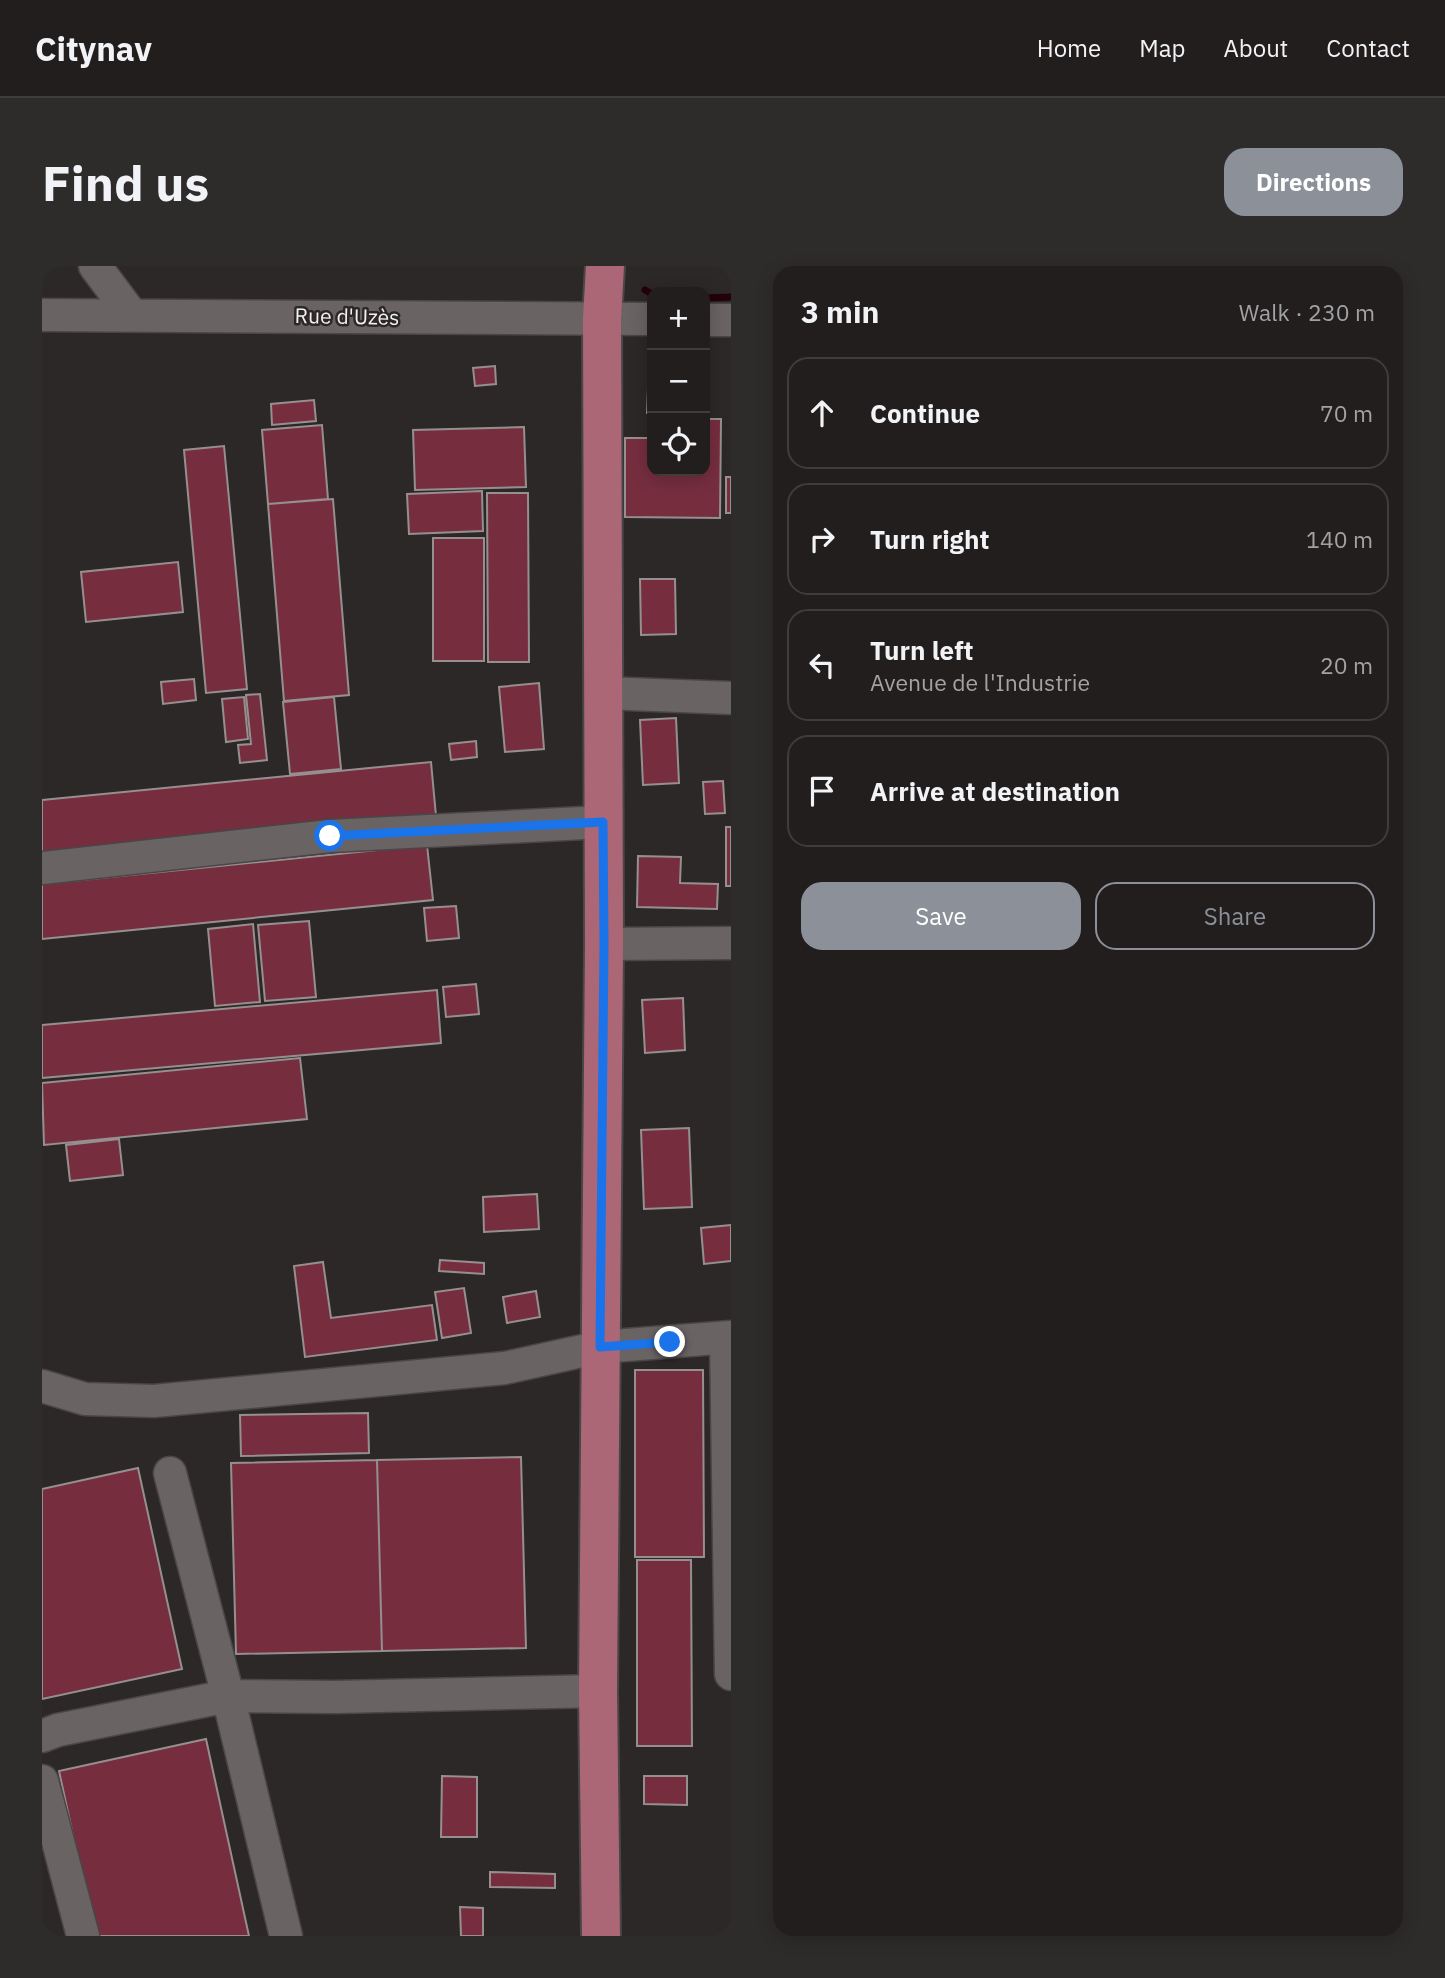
<!DOCTYPE html>
<html lang="en">
<head>
<meta charset="utf-8">
<style>
  :root { --surface:#221e1e; --page:#2e2b2b; --text:#f1f3f6; --muted:#a2a2a4; --line:#3f3c3c; --accent:#8c9099 }
  body { margin:0; font-family:"IBM Plex Sans",sans-serif; background:var(--page); color:var(--text) }
  .controls { position:absolute; right:21px; top:21px; display:grid; overflow:hidden; border-radius:14px; box-shadow:0 4px 18px #0003 }
  .controls button { width:63px; height:63px; display:grid; place-items:center; padding:0; border:0; border-bottom:2px solid var(--line); background:var(--surface); color:var(--text); font:35px sans-serif }
  .stop { position:absolute; width:21px; height:21px; margin:-16px; border:5px solid #1a73e8; border-radius:50%; background:#fff }
  .stop.end { background:#1a73e8; border-color:#fff; box-shadow:0 2px 7px #0008 }
  .list { margin:0; padding:0; list-style:none }
  h2 { display:flex; justify-content:space-between; align-items:center; height:91px; margin:0; padding:0 28px; font-size:30px }
  h2 small { font-size:23px; font-weight:400; color:var(--muted) }
  .list li { display:grid; grid-template-columns:46px 1fr auto; gap:21px; align-items:center; box-sizing:border-box; height:112px; margin:0 14px 14px; padding:0 14px; border:2px solid var(--line); border-radius:21px }
  .list b { display:block; font-size:26px; white-space:nowrap }
  .list p { margin:0; font-size:23px; white-space:nowrap; color:var(--muted) }
  .list em { font-size:23px; font-style:normal; color:var(--muted) }
  .actions { display:flex; gap:14px; padding:21px 28px }
  .actions a { flex:1; padding:16px 0; border:2px solid var(--accent); border-radius:21px; text-align:center; font-size:24px; color:var(--accent) }
  .actions .main { background:var(--accent); color:#fff }
  .icon { flex:none; width:38px; height:38px; fill:none; stroke:currentColor; stroke-width:2; stroke-linecap:round; stroke-linejoin:round }
  .map { position:relative; flex:none; width:689px; height:1670px; overflow:hidden; border-radius:21px }
  header { display:flex; align-items:center; gap:42px; box-sizing:border-box; height:98px; padding:0 35px; background:var(--surface); border-bottom:2px solid var(--line) }
  header strong { font-size:33px }
  nav { display:flex; gap:38px; margin-inline-start:auto; font-size:24px }
  .intro { display:flex; align-items:center; justify-content:space-between; box-sizing:border-box; height:168px; padding:0 42px }
  h1 { margin:0; font-size:49px }
  .button { padding:18px 32px; border-radius:21px; background:var(--accent); color:#fff; font-size:24px; font-weight:700 }
  main { display:flex; gap:42px; padding:0 42px }
  aside { flex:1; background:var(--surface); border-radius:21px; box-shadow:0 4px 18px #0003 }
  .map>svg:first-child { display:block }
</style>
</head>
<body>
<header>
<strong>Citynav</strong>
<nav><a>Home</a><a>Map</a><a>About</a><a>Contact</a></nav>
</header>
<div class="intro"><h1>Find us</h1><a class="button">Directions</a></div>
<main>
<div class="map">
<svg width="689" height="1670" viewBox="0 0 689 1670">
  <rect width="100%" height="100%" fill="#2d2828"/>
  <g fill="none" stroke-linecap="round" stroke-linejoin="round">
    <!-- stream -->
    <path stroke="#230109" stroke-width="7" d="M603,24L610,28
      M663,32L689,31"/>
  </g>
  <!-- building -->
  <path fill="#762e3f" stroke="#968f90" stroke-width="2" d="M663,99H666V147H663Z
    M453,100L454,118L433,120L431,102Z
    M606,123H610V147H605Z
    M272,134L274,155L230,159L229,138Z
    M663,153H679L678,252L583,251V172H610V205H663Z
    M280,159L286,233L226,238L220,164Z
    M482,161L484,221L373,224L371,164Z
    M182,180L205,423L164,427L142,184Z
    M684,211H689V247H684Z
    M440,225L441,265L367,268L365,228Z
    M445,227H486L487,396H446Z
    M291,233L307,429L242,435L226,238Z
    M391,272H442V395H391Z
    M136,296L141,346L44,356L39,306Z
    M598,313H633L634,368L599,369Z
    M152,413L154,434L121,438L119,416Z
    M497,417L502,483L463,486L457,421Z
    M218,428L225,494L198,497L196,479L209,478L204,429Z
    M202,431L206,473L184,476L180,433Z
    M292,431L299,503L248,508L241,436Z
    M634,452L637,517L601,519L598,454Z
    M434,475L435,491L409,494L407,478Z
    M389,496L394,550L0,588V534Z
    M681,515L683,547L663,548L661,516Z
    M684,561H689V620H684Z
    M385,579L391,634L0,673V618Z
    M596,590L639,591L638,617L676,618L675,643L595,641Z
    M414,640L417,672L385,675L382,642Z
    M267,655L274,731L223,735L216,659Z
    M211,658L218,736L173,740L166,663Z
    M434,718L437,748L404,751L401,721Z
    M395,724L399,777L0,812V759Z
    M641,732L643,784L603,787L600,734Z
    M258,792L265,853L2,879L0,817Z
    M647,862L650,941L602,943L599,864Z
    M77,873L81,909L28,915L24,879Z
    M495,928L497,963L442,966L441,931Z
    M689,959V995L662,998L659,962Z
    M398,994L442,997V1008L397,1005Z
    M281,996L289,1052L390,1039L395,1074L263,1091L252,1000Z
    M422,1022L429,1067L400,1072L393,1026Z
    M494,1025L498,1051L465,1057L461,1031Z
    M593,1104H661L662,1291H593Z
    M326,1147L327,1187L199,1190L198,1149Z
    M479,1191L484,1382L340,1385L335,1194Z
    M335,1194L340,1385L194,1388L189,1197Z
    M96,1202L140,1403L0,1433V1223Z
    M595,1294H649L650,1480H595Z
    M164,1473L207,1670H53L17,1505Z
    M400,1510L435,1511V1571H399Z
    M602,1510H645V1539L602,1538Z
    M448,1606L513,1608V1622L448,1621Z
    M418,1641L441,1642V1670H419Z"/>
  <g fill="none" stroke-linecap="round" stroke-linejoin="round">
    <defs>
      <path id="minor" d="M53,0L89,48
        M0,49L610,53
        M663,54H689
        M561,427L689,432
        M0,602L288,570L561,556
        M562,678L689,677
        M684,1072L689,1408
        M0,1120L43,1133L112,1135L463,1102L558,1081L689,1071
        M128,1207L186,1430L244,1670
        M0,1470L16,1464L186,1430L294,1431L556,1425
        M0,1515L41,1670"/>
      <path id="major" d="M559,1670L556,1425L562,678L560,53L563,0"/>
    </defs>
    <!-- minor casing -->
    <use href="#minor" stroke="#4a4647" stroke-width="35"/>
    <!-- major casing -->
    <use href="#major" stroke="#4a4647" stroke-width="42"/>
    <!-- minor -->
    <use href="#minor" stroke="#696364" stroke-width="32"/>
    <!-- major -->
    <use href="#major" stroke="#ac6776" stroke-width="38"/>
  </g>
  <g fill="none" stroke-linecap="round" stroke-linejoin="round">
    <!-- route -->
    <path stroke="#1a73e8" stroke-width="9" d="M288,570L561,556L562,678L558,1081L628,1076"/>
  </g>
  <g text-anchor="middle" dominant-baseline="central" stroke-width="5" stroke-linejoin="round" paint-order="stroke">
    <!-- street labels -->
    <g font-size="21" fill="#f3f0f0" stroke="#2d2828">
      <text transform="translate(305 50) rotate(1)">Rue d'Uzès</text>
    </g>
  </g>
</svg>
<div class="controls">
<button>+</button>
<button>−</button>
<button><svg class="icon" aria-label="locate" viewBox="0 0 24 24"><circle cx="12" cy="12" r="6"/><path d="M12 2v4M12 18v4M2 12h4M18 12h4"/></svg></button>
</div>
<div class="stop" style="left:288px;top:570px"></div>
<div class="stop end" style="left:628px;top:1076px"></div>
</div>
<aside>
<h2>3 min<small>Walk · 230 m</small></h2>
<ul class="list">
<li><svg class="icon" aria-label="ahead" viewBox="0 0 24 24"><path d="M12 20V5M6 11l6-6 6 6"/></svg><div><b>Continue</b></div><em>70 m</em></li>
<li><svg class="icon" aria-label="right" viewBox="0 0 24 24"><path d="M7 20v-9h11M14 6l5 5-5 5"/></svg><div><b>Turn right</b></div><em>140 m</em></li>
<li><svg class="icon" aria-label="left" viewBox="0 0 24 24"><path d="M17 20v-9H6M10 6l-5 5 5 5"/></svg><div><b>Turn left</b><p>Avenue de l'Industrie</p></div><em>20 m</em></li>
<li><svg class="icon" aria-label="arrive" viewBox="0 0 24 24"><path d="M6 21V4h12l-3 4 3 4H6"/></svg><div><b>Arrive at destination</b></div></li>
</ul>
<div class="actions"><a class="main">Save</a><a>Share</a></div>
</aside>
</main>
</body>
</html>
